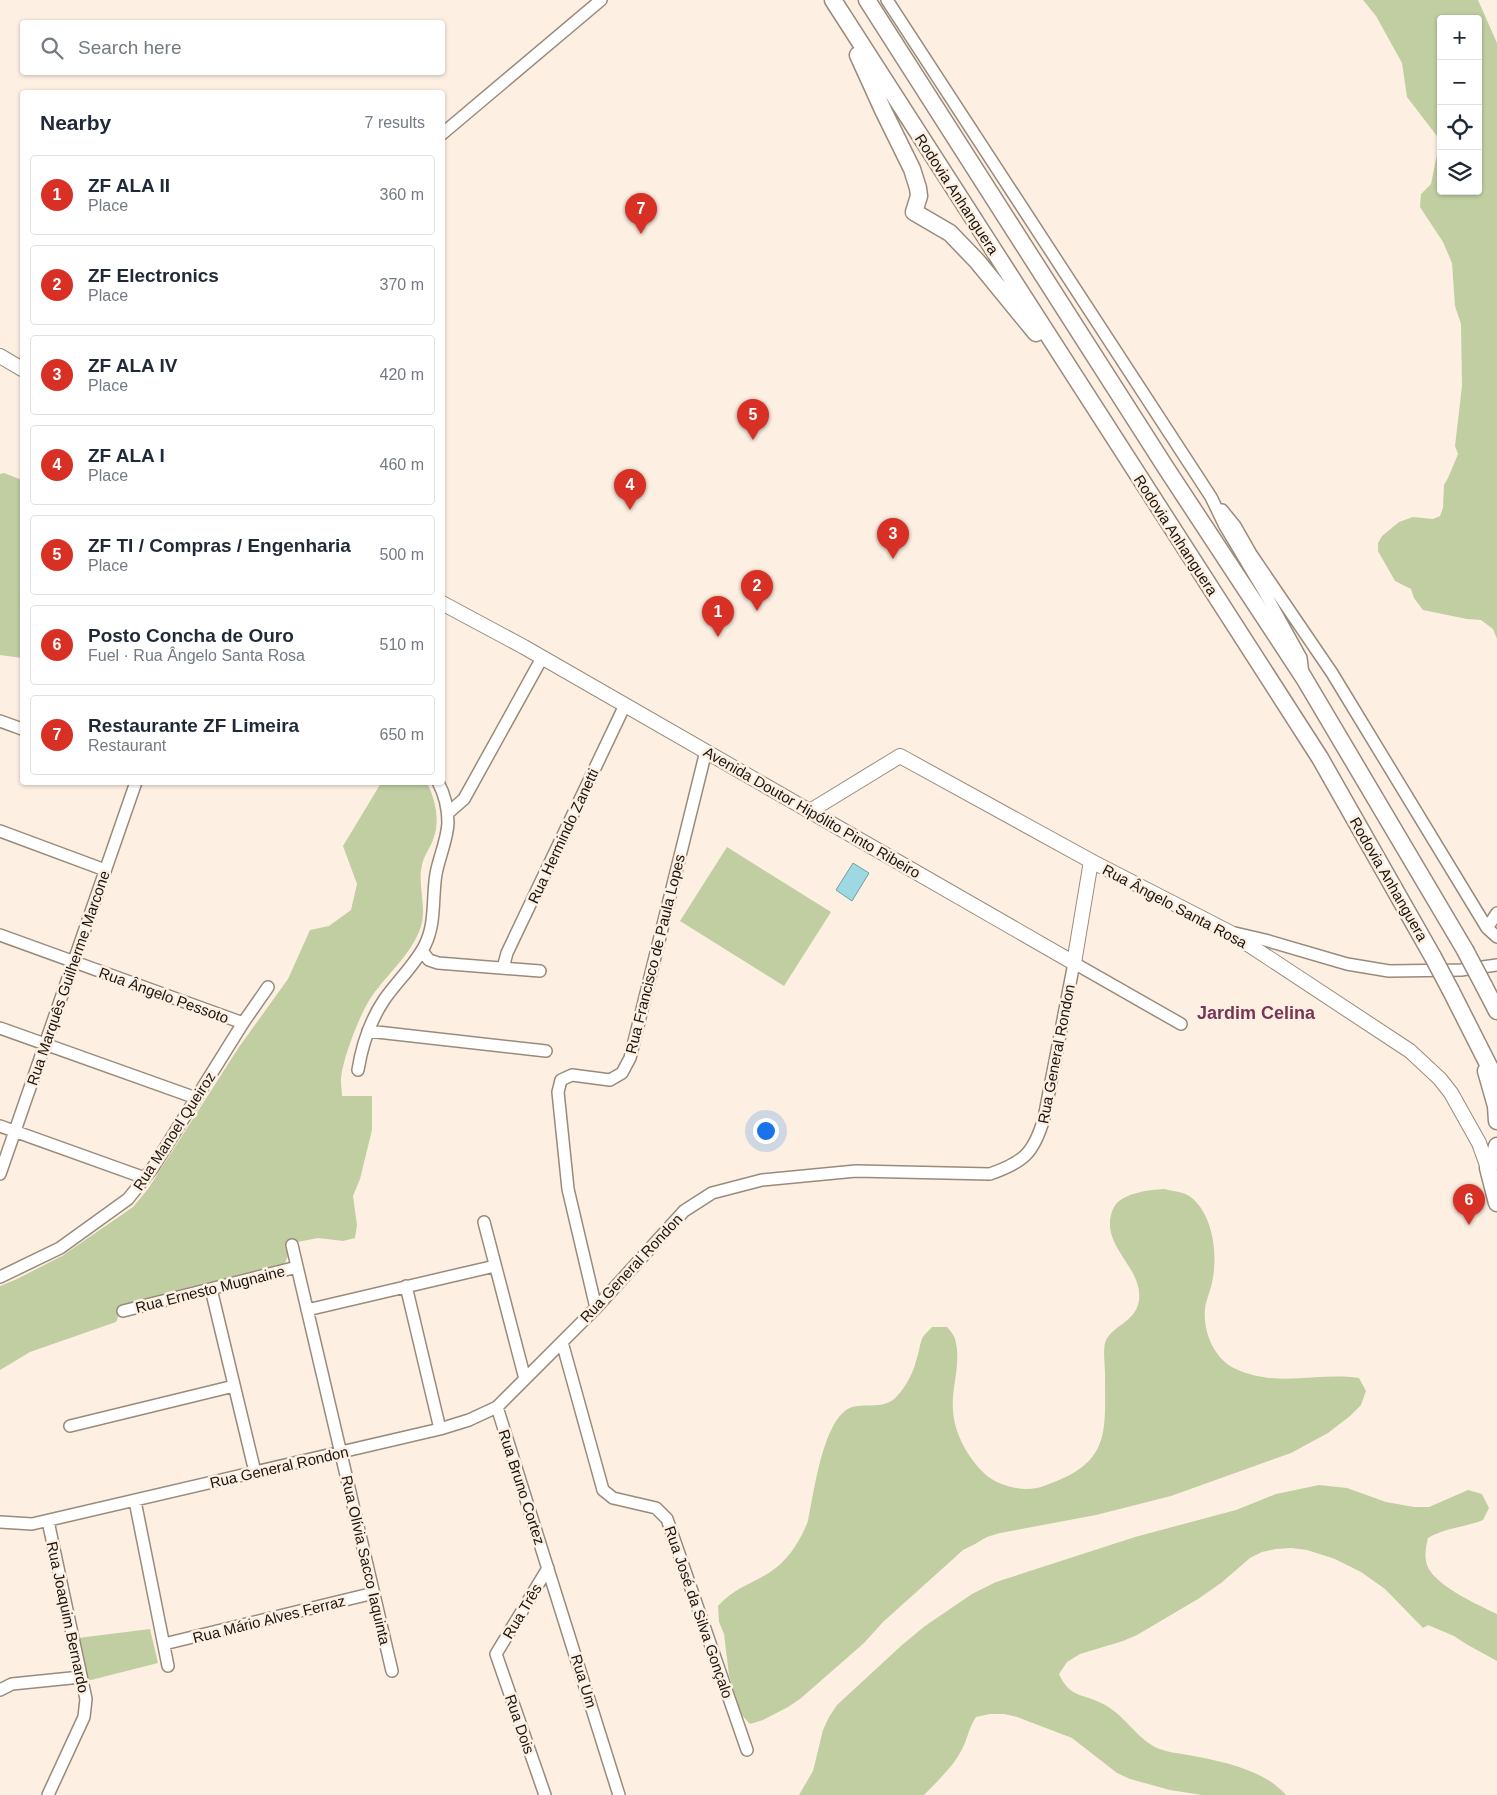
<!DOCTYPE html>
<html lang="en">
<head>
<meta charset="utf-8">
<style>
  :root { --surface:#fff; --page:#f2f2f3; --text:#1f2937; --muted:#747a83; --line:#e0e1e3; --accent:#d93025 }
  body { margin:0; font-family:Helvetica,sans-serif; background:var(--page); color:var(--text) }
  .controls { position:absolute; right:15px; top:15px; display:grid; overflow:hidden; border-radius:5px; box-shadow:0 1px 4px #0004 }
  .controls button { width:45px; height:45px; display:grid; place-items:center; padding:0; border:0; border-bottom:1px solid var(--line); background:var(--surface); color:var(--text); font:25px sans-serif }
  .you { position:absolute; left:765px; top:1130px; width:18px; height:18px; margin:-12px; border:4px solid #fff; border-radius:50%; background:#1a73e8; box-shadow:0 0 0 8px #1a73e833 }
  .badge { display:grid; place-items:center; width:32px; height:32px; border-radius:50%; background:var(--accent); color:#fff; font-size:16px; font-weight:700 }
  .pin { position:absolute; translate:-50% -41px; filter:drop-shadow(0 1px 2px #0008) }
  .pin::after { content:''; position:absolute; top:26px; width:18px; height:15px; background:inherit; clip-path:polygon(0 0,100% 0,50% 100%) }
  .list { margin:0; padding:0; list-style:none }
  h2 { display:flex; justify-content:space-between; align-items:center; height:65px; margin:0; padding:0 20px; font-size:21px }
  h2 small { font-size:16px; font-weight:400; color:var(--muted) }
  .list li { display:grid; grid-template-columns:32px 1fr auto; gap:15px; align-items:center; box-sizing:border-box; height:80px; margin:0 10px 10px; padding:0 10px; border:1px solid var(--line); border-radius:5px }
  .list b { display:block; font-size:19px; white-space:nowrap }
  .list p { margin:0; font-size:16px; white-space:nowrap; color:var(--muted) }
  .list em { font-size:16px; font-style:normal; color:var(--muted) }
  .icon { flex:none; width:28px; height:28px; fill:none; stroke:currentColor; stroke-width:2; stroke-linecap:round; stroke-linejoin:round }
  .map { position:relative; flex:none; width:1497px; height:1795px; overflow:hidden }
  .search { position:absolute; background:var(--surface); box-shadow:0 1px 4px #0004; left:20px; top:20px; width:425px; height:55px; display:flex; align-items:center; gap:12px; box-sizing:border-box; padding:0 18px; border-radius:5px; color:var(--muted); font-size:19px }
  .panel { position:absolute; background:var(--surface); box-shadow:0 1px 4px #0004; left:20px; top:90px; width:425px; height:695px; border-radius:5px }
  .map>svg:first-child { display:block }
</style>
</head>
<body>
<div class="map">
<svg width="1497" height="1795" viewBox="0 0 1497 1795">
  <rect width="100%" height="100%" fill="#fdf0e2"/>
  <!-- green -->
  <path fill="#c0cea2" fill-rule="evenodd" d="M1363,0H1478L1497,43V639L1493,629L1481,620L1467,619L1423,610L1414,598L1411,589L1395,581L1378,551V543L1382,536L1399,522L1413,517L1433,519L1440,516L1443,508L1444,485L1448,478L1458,454L1455,446L1462,386L1461,324L1455,306L1452,263L1443,242L1420,207L1421,194L1431,184L1440,140L1407,97L1402,63L1376,16ZM1441,19H1478V191H1441Z
    M4,473L22,480V658L0,655V474Z
    M381,783H427C435,798 440,820 434,837C431,847 424,855 422,865C417,886 428,909 420,929C410,956 388,973 372,996C361,1011 341,1062 341,1081C341,1086 342,1091 342,1096H372V1130L360,1179L353,1196L357,1225L355,1238L343,1241L318,1238L287,1244L289,1253L285,1263L277,1267L123,1306L116,1322L30,1352L0,1370V1286L17,1279L62,1256L133,1207L148,1189L239,1047L288,979L310,930L329,926L351,910L357,884L343,846Z
    M727,847L831,912L784,986L680,921Z
    M1164,1189C1173,1191 1185,1192 1192,1198C1214,1217 1218,1256 1212,1283C1210,1292 1206,1300 1205,1309C1203,1332 1214,1359 1236,1369C1277,1388 1317,1372 1359,1378L1366,1391L1361,1405L1350,1416L1328,1433L1291,1453L1171,1496L1096,1515L1000,1533L987,1537L975,1544L963,1550L952,1560L883,1622L864,1643L800,1699L788,1707L763,1720L750,1724L741,1714L729,1675L724,1634L719,1622L718,1606C737,1585 757,1583 777,1567C791,1556 802,1537 808,1521C814,1493 823,1417 852,1407C865,1403 880,1409 893,1400C903,1392 913,1374 916,1361C919,1354 919,1346 922,1339C924,1334 929,1331 932,1327H947C950,1330 954,1335 955,1339C962,1363 951,1387 953,1410C954,1433 968,1458 984,1473C998,1487 1026,1493 1044,1486C1111,1463 1105,1435 1105,1374C1105,1365 1103,1352 1105,1343C1111,1325 1136,1323 1139,1300C1143,1266 1098,1245 1113,1209C1120,1193 1148,1190 1164,1189Z
    M1319,1485L1347,1488L1386,1502L1414,1507H1429L1468,1490L1482,1494L1489,1508L1483,1520C1463,1528 1447,1527 1428,1538C1426,1547 1424,1555 1427,1565C1434,1585 1478,1605 1497,1614V1661L1466,1644L1454,1636L1428,1625L1423,1628L1385,1589L1361,1572L1335,1559L1307,1550L1291,1548L1276,1549L1262,1552L1250,1558L1221,1583L1198,1599L1137,1635L1123,1641L1080,1654L1067,1662L1059,1674C1070,1699 1084,1693 1105,1705C1124,1715 1135,1736 1155,1747C1165,1752 1177,1753 1188,1755C1220,1761 1264,1769 1286,1795H1202L1170,1790L1130,1779L1117,1773L1072,1738L1017,1717L1004,1714H990L976,1717C967,1731 968,1740 960,1753C953,1766 935,1784 924,1795H799L813,1771L823,1730L829,1717L837,1705L902,1645L925,1626L972,1594L996,1582L1135,1537L1236,1510L1276,1494Z
    M150,1629L158,1663L87,1681L78,1638Z"/>
  <!-- water -->
  <path fill="#9dd8e3" stroke="#769da3" d="M853,863L869,873L852,901L836,890Z"/>
  <g fill="none" stroke-linecap="round" stroke-linejoin="round">
    <defs>
      <path id="minor" d="M887,0L1211,497L1225,526L1265,593L1301,658L1303,674
        M442,134L601,0
        M1222,510L1235,526L1251,554L1332,673L1487,928L1497,937
        M0,721L22,729
        M448,813L464,799L542,658
        M0,831L105,870
        M1487,928L1497,913
        M1235,933L1265,940L1347,964L1389,971L1461,970L1497,965
        M0,935L243,1023
        M422,951L429,960L438,963L540,971
        M503,968L507,953L625,705
        M0,1028L196,1098
        M368,1031L546,1051
        M358,1070C362,1045 370,1021 384,1000C397,981 415,965 425,945C436,923 432,898 436,874C439,857 447,841 448,823C448,809 445,795 438,782
        M0,1126L145,1178
        M0,1174L136,782
        M484,1222L525,1379
        M292,1245L392,1671
        M0,1277L60,1248L128,1199L152,1169L243,1023L268,987
        M406,1286L440,1429
        M211,1289L255,1472
        M596,1308L568,1189L558,1092L561,1080L572,1075L610,1080L622,1073L630,1058L706,751
        M307,1310L495,1266
        M123,1311L297,1267
        M562,1342L603,1490L613,1498L656,1508L667,1519L747,1750
        M497,1407L619,1795
        M70,1426L234,1386
        M135,1501L168,1666
        M0,1522L32,1524L440,1429L469,1420L497,1407L596,1308L684,1211L712,1193L762,1180L856,1171L990,1174C1024,1162 1034,1153 1044,1118L1074,963L1181,1024
        M164,1644L374,1593
        M0,1690L12,1684L81,1677
        M48,1795L84,1717L86,1699L48,1521
        M545,1795L496,1654L548,1568"/>
      <path id="major" d="M0,356L22,369
        M442,603L524,647L1074,963L1091,861
        M810,811L900,756L1091,861L1231,933L1410,1051L1440,1079L1451,1093L1479,1143L1488,1168"/>
      <path id="highway" d="M833,0L1320,758L1433,957
        M867,0L1166,468L1304,678L1465,950
        M858,55L883,110L912,169L918,188L919,196L914,212L950,233L977,261L1036,333
        M1484,986L1497,1011
        M1451,991L1497,1082
        M1486,1071L1496,1106L1497,1121
        M1497,1146L1493,1161L1488,1168L1497,1203"/>
    </defs>
    <!-- minor casing -->
    <use href="#minor" stroke="#998b7b" stroke-width="14"/>
    <!-- major casing -->
    <use href="#major" stroke="#998b7b" stroke-width="16"/>
    <!-- highway casing -->
    <use href="#highway" stroke="#998b7b" stroke-width="19"/>
    <!-- minor -->
    <use href="#minor" stroke="#fff" stroke-width="11"/>
    <!-- major -->
    <use href="#major" stroke="#fff" stroke-width="14"/>
    <!-- highway -->
    <use href="#highway" stroke="#fff" stroke-width="16"/>
    <defs>
      <path id="highway-bridge" d="M1465,950L1484,986
        M1433,957L1451,991"/>
    </defs>
    <!-- highway-bridge casing -->
    <use href="#highway-bridge" stroke="#998b7b" stroke-width="19" stroke-linecap="butt"/>
    <!-- highway-bridge -->
    <use href="#highway-bridge" stroke="#fff" stroke-width="16"/>
  </g>
  <g text-anchor="middle" dominant-baseline="central" stroke-width="5" stroke-linejoin="round" paint-order="stroke">
    <!-- street labels -->
    <g font-size="15" fill="#1a140e" stroke="#fdf0e2">
      <text transform="translate(957 194) rotate(57)">Rodovia Anhanguera</text>
      <text transform="translate(1176 535) rotate(57)">Rodovia Anhanguera</text>
      <text transform="translate(812 812) rotate(30)">Avenida Doutor Hipólito Pinto Ribeiro</text>
      <text transform="translate(563 836) rotate(-65)">Rua Hermindo Zanetti</text>
      <text transform="translate(1389 879) rotate(60)">Rodovia Anhanguera</text>
      <text transform="translate(1175 906) rotate(28)">Rua Ângelo Santa Rosa</text>
      <text transform="translate(655 954) rotate(-76)">Rua Francisco de Paula Lopes</text>
      <text transform="translate(68 978) rotate(-71)">Rua Marquês Guilherme Marcone</text>
      <text transform="translate(164 995) rotate(20)">Rua Ângelo Pessoto</text>
      <text transform="translate(1056 1054) rotate(-79)">Rua General Rondon</text>
      <text transform="translate(174 1131) rotate(-57)">Rua Manoel Queiroz</text>
      <text transform="translate(631 1268) rotate(-47)">Rua General Rondon</text>
      <text transform="translate(210 1289) rotate(-14)">Rua Ernesto Mugnaine</text>
      <text transform="translate(279 1467) rotate(-13)">Rua General Rondon</text>
      <text transform="translate(522 1487) rotate(72)">Rua Bruno Cortez</text>
      <text transform="translate(366 1560) rotate(77)">Rua Olívia Sacco Iaquinta</text>
      <text transform="translate(522 1611) rotate(-59)">Rua Três</text>
      <text transform="translate(699 1612) rotate(71)">Rua José da Silva Gonçalo</text>
      <text transform="translate(68 1617) rotate(78)">Rua Joaquim Bernardo</text>
      <text transform="translate(269 1619) rotate(-14)">Rua Mário Alves Ferraz</text>
      <text transform="translate(584 1681) rotate(73)">Rua Um</text>
      <text transform="translate(520 1724) rotate(71)">Rua Dois</text>
    </g>
    <!-- quarter labels -->
    <g font-size="18" font-weight="bold" fill="#773656" stroke="#fdf0e2">
      <text x="1256" y="1013">Jardim Celina</text>
    </g>
  </g>
</svg>
<div class="controls">
<button>+</button>
<button>−</button>
<button><svg class="icon" aria-label="locate" viewBox="0 0 24 24"><circle cx="12" cy="12" r="6"/><path d="M12 2v4M12 18v4M2 12h4M18 12h4"/></svg></button>
<button><svg class="icon" aria-label="layers" viewBox="0 0 24 24"><path d="M12 4l9 5-9 5-9-5zM3 14l9 5 9-5"/></svg></button>
</div>
<div class="you"></div>
<div class="pin badge" style="left:718px;top:637px">1</div>
<div class="pin badge" style="left:757px;top:611px">2</div>
<div class="pin badge" style="left:893px;top:559px">3</div>
<div class="pin badge" style="left:630px;top:510px">4</div>
<div class="pin badge" style="left:753px;top:440px">5</div>
<div class="pin badge" style="left:1469px;top:1225px">6</div>
<div class="pin badge" style="left:641px;top:234px">7</div>
<div class="search"><svg class="icon" aria-label="search" viewBox="0 0 24 24"><circle cx="10" cy="10" r="6"/><path d="M15 15l6 6"/></svg>Search here</div>
<section class="panel">
<h2>Nearby<small>7 results</small></h2>
<ul class="list">
<li><span class="badge">1</span><div><b>ZF ALA II</b><p>Place</p></div><em>360 m</em></li>
<li><span class="badge">2</span><div><b>ZF Electronics</b><p>Place</p></div><em>370 m</em></li>
<li><span class="badge">3</span><div><b>ZF ALA IV</b><p>Place</p></div><em>420 m</em></li>
<li><span class="badge">4</span><div><b>ZF ALA I</b><p>Place</p></div><em>460 m</em></li>
<li><span class="badge">5</span><div><b>ZF TI / Compras / Engenharia</b><p>Place</p></div><em>500 m</em></li>
<li><span class="badge">6</span><div><b>Posto Concha de Ouro</b><p>Fuel · Rua Ângelo Santa Rosa</p></div><em>510 m</em></li>
<li><span class="badge">7</span><div><b>Restaurante ZF Limeira</b><p>Restaurant</p></div><em>650 m</em></li>
</ul>
</section>
</div>
</body>
</html>
